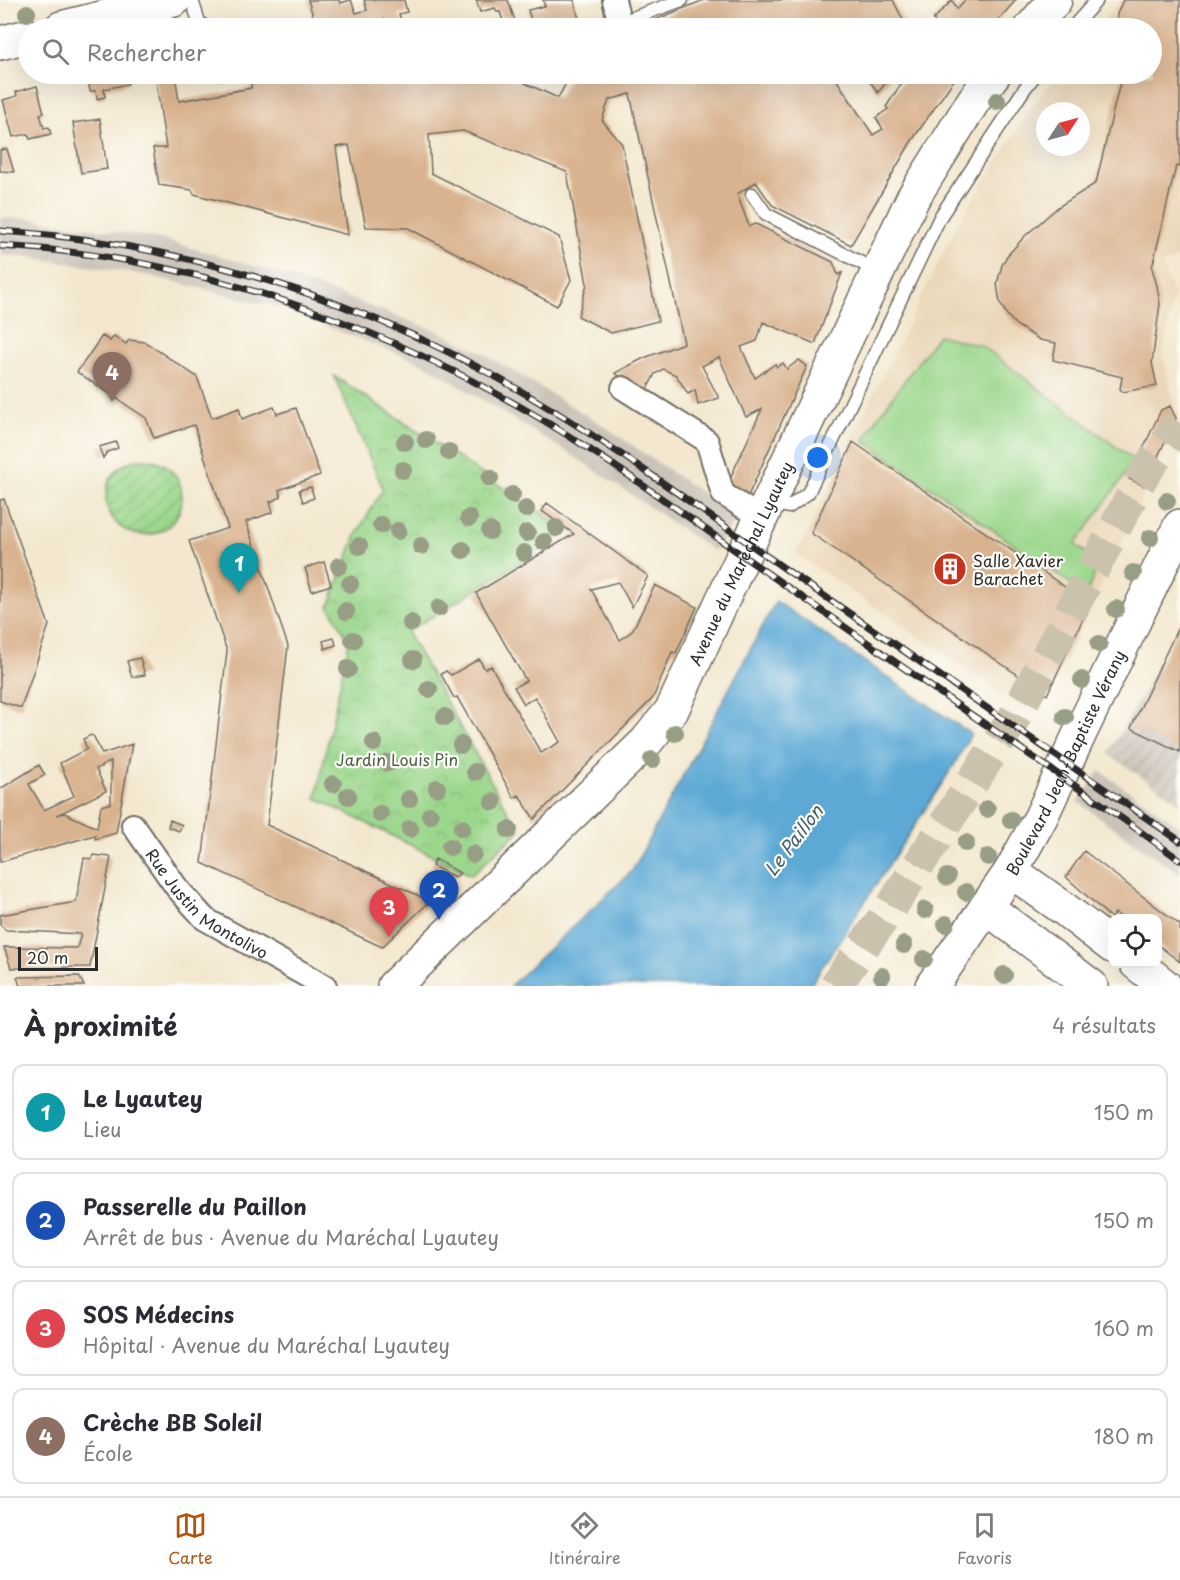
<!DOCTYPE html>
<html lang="fr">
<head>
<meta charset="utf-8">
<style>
  :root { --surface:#fff; --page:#f7f7f7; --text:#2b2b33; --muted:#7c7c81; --line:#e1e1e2; --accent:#b45309 }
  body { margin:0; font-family:"Playpen Sans",sans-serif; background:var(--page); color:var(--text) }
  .controls { position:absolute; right:18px; bottom:18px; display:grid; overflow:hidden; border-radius:12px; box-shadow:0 6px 24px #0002 }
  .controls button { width:54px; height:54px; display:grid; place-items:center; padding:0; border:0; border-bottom:2px solid var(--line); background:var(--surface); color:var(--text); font:30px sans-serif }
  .compass { position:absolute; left:1036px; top:102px; width:54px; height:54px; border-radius:50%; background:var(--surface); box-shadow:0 6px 24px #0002; rotate:54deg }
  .scale { position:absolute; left:18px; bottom:15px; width:80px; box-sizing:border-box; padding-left:6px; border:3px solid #2b2b2b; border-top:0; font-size:16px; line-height:21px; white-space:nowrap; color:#2b2b2b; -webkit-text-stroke:4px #fdfcf7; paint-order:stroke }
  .you { position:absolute; left:818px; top:458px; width:21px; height:21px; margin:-15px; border:4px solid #fff; border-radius:50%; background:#1a73e8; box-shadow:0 0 0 9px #1a73e833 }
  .badge { display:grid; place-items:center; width:39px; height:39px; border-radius:50%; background:var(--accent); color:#fff; font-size:20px; font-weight:700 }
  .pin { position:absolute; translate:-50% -50px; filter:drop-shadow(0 2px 3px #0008) }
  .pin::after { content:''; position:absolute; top:32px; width:21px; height:18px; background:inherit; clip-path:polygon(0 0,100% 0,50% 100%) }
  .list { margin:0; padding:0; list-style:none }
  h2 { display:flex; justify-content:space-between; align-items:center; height:78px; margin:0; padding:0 24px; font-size:26px }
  h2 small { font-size:20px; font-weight:400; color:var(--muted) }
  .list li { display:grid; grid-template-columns:39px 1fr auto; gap:18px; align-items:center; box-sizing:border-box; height:96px; margin:0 12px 12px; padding:0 12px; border:2px solid var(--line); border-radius:12px }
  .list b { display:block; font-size:22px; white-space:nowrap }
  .list p { margin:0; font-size:20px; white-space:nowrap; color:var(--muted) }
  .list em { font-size:20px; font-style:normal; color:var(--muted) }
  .icon { flex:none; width:33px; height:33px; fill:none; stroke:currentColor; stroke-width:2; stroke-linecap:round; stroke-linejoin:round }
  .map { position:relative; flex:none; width:1180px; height:986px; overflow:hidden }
  .search { position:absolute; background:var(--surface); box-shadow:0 6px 24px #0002; left:18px; right:18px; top:18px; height:66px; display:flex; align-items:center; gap:15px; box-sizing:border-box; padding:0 21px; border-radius:33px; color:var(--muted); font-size:22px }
  .sheet { height:510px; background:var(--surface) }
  nav { display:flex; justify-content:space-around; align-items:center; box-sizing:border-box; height:84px; border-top:2px solid var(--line); background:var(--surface); font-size:16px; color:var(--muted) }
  nav a { display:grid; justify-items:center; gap:3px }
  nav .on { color:var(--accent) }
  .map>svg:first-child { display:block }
</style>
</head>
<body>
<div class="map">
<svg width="1180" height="986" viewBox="0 0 1180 986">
  <defs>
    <pattern id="industrial-furrows" width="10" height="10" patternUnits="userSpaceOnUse" patternTransform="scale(1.5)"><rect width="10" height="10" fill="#cbc3b8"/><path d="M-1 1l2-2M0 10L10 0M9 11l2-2" fill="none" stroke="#aea89e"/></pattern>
    <pattern id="park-crowns" width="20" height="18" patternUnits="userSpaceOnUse" patternTransform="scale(1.5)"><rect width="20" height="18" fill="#9bd78c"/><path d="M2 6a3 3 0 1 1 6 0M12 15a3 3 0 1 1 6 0" fill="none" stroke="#86b979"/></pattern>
    <pattern id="garden-furrows" width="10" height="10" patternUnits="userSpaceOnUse" patternTransform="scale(1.5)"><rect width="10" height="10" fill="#9bd78c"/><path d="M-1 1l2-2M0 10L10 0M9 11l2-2" fill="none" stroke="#86b979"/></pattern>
  </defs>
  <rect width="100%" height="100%" fill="#fdfcf7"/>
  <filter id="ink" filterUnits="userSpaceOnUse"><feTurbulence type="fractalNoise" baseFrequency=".0167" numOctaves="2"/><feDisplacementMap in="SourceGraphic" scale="12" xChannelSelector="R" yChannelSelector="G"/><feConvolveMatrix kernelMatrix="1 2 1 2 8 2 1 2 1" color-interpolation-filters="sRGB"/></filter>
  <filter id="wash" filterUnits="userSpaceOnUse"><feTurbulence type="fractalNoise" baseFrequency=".008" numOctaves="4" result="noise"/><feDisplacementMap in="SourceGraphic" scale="24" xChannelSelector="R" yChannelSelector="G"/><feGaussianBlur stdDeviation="1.35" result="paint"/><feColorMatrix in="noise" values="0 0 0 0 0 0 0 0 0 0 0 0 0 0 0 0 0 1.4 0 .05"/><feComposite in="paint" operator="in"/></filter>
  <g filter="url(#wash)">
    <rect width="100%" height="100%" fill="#f3e8cf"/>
    <!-- built -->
    <path fill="#ebd8ba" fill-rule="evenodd" d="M1121,0H1180V255L1162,266L1174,296L1163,352L1178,422L1039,718L796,554L955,228L1038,98L1058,74H1152V28H1097ZM1045,111H1081V147H1045Z"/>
    <!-- industrial -->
    <path fill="url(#industrial-furrows)" d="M1180,628V803L1108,754Z"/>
    <!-- railway -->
    <path fill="#cbc3b8" d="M0,218H24L162,239L291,277L440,332L483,353L604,426L711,499L715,505L736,520L714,551L580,460L424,364L280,308L152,276L22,256L0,255Z
      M1100,771L1180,826V875L1078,802Z"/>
    <!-- park -->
    <path fill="url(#park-crowns)" stroke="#63815c" stroke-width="1.5" d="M334,376L570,532L407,632L519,831L471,875L316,798L349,641L329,606L357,533L383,489Z"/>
    <!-- garden -->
    <path fill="url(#garden-furrows)" stroke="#63815c" stroke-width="1.5" d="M106 497a38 38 0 1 1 76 0a38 38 0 1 1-76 0Z"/>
    <!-- pitch -->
    <path fill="#9bd78c" stroke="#63815c" stroke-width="1.5" d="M938,335L982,346L1135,461L1075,545L1100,562L1086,594L864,441L878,417Z"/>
    <!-- water -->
    <path fill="#5ba9d5" stroke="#436a80" stroke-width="1.5" d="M776,601L971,734L954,765L811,984L810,986H510L632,871Z"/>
    <g id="blocks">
      <!-- building -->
      <path fill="#d9b38f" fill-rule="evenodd" d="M308,0H339L340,3L351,0L356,13L367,10L364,0H404L407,12L399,14L403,26H386L384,19L371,22L372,26H336L331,23L316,26Z
        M476,0H508L517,27H505L500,12H497L495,8L480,12Z
        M543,0H574L580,23L568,27H533L528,10L545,6Z
        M704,0H893L907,28H635Z
        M952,0L957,9L965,0H1016L991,28H942L933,20Z
        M1123,0H1180V167L1176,166L1152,268L1157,286L1160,304L1152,363L1157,386L1123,392L1120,389L1122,377L1053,360L1056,343L1040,340L1016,325L1007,315L1000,303L997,284L1002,265L1007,256L1025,236L1058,207L1096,183L1122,74H1152V28H1116L1117,14Z
        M87,74H126L128,84L104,89L105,97L97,99L96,91H90Z
        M155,74H175L179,101L251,88V80H205L204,74H529L525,83L558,98L571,74H625L628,84L626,74H838L834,76L873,135L883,129L876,118L888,109L886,107L903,81L906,82L912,74H958L911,142L851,245L772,205L756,182L737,194L749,226L756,224L833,262L838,275L842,273L815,344L763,322L757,341L741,347L755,378L775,364L777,367L783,363L787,369L799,360L807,366L748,496L727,485L762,409L746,417L719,357L702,366L719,398L698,405L695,390L688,394L676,375L663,369L655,374L645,393L615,373L644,358L684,343L630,94L609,100L602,120L622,144L658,321L611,333L578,316L587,284L567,172L463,131L429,135L431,173L559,237L571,280L557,306L408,228L366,227L349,145L336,147L348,235L194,194L192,190L159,185L153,148H166Z
        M865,74H892L878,93Z
        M37,86L44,113L40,114L44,128L49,127L51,134L30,139L28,134L13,137L3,100L17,96L16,92Z
        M100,119L107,169L81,173L73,123Z
        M7,149L14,172L0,171V150Z
        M102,336L110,341L114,336L126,344L129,340L145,342L197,377L212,418L239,408L242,419L274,407L277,414L296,408L320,475L279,490L281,497L270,502L273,512L246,522L288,646L267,825L430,901L382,947L202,863L227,651L189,541L228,528L194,425L154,438L146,418L77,372Z
        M1170,406L1176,418L1144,486L1129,479L1161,410Z
        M116,442L118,448L107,452L103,458L99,447Z
        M853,442L1090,604L1047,695L811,533Z
        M311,487L314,498L303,502L299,490Z
        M4,499L49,625L21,708L0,701V500Z
        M547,503L648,576L632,607L618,582L591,589L620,640L632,631L655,585L697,607L676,653L672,652L653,698L534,819L519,795L514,798L457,697L454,698L441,674L446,671L451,675L479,659L485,669L491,666L541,753L560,742L535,697L524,704L514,687L526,681L476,593L574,534L542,511Z
        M324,562L331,585L312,591L305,568Z
        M1180,623V752L1131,728Z
        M334,638L336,645L325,649L323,641Z
        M140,658L145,675L132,677L127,661Z
        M91,735L94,737L102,754L132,744L116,833L95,839V835L0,862V789L39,765L45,775L29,784L44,810L74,796L60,763L87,749L83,739ZM111,761V803L101,806L97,828L64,813L57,815L106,791L96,769Z
        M170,820L182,825L179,831L168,827Z
        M1084,851L1180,925V962L1158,945V918H1122L1115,913L1111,918L1066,877Z
        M94,855L111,857L90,967L11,968L4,947L77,948L81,934L6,930L0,925V915L76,902L84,858L92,859Z
        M435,859L460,873L455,877L432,866Z
        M79,976L84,986H20L17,977Z"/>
    </g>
  </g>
  <g filter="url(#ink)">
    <use href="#blocks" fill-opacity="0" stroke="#716d64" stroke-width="1.5"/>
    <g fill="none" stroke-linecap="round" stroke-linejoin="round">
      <!-- primary-tunnel -->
      <path stroke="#cbc2ae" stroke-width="33" stroke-dasharray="33 16" stroke-linecap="butt" d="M835,986L890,909L1014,718L1142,477L1180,423"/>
      <defs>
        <path id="lane" d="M192,0L199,22L206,28
          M605,28L682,0
          M1072,28L1097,0
          M752,194L766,214L877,271
          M771,503L789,507L808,493L940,217L1025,88L1036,74"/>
        <g id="street">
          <path d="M614,0L620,24"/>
          <path d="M623,388L707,441L723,494L761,518"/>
          <path id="s1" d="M133,825L177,888L205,919L325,986"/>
        </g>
        <g id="secondary">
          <path d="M61,28L174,0"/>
          <path d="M1031,28L1055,0"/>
          <path d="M0,43L28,36"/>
          <path id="s2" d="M394,986L646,742L672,710L734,575L913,198L974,100L994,74"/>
        </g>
        <g id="primary">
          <path d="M1011,871L1063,908L1112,946"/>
          <path d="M986,907L1091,986"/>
          <path d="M1136,963L1165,986"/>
          <path id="s3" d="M932,986L1011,871L1041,817L1080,733L1180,526"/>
        </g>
      </defs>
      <!-- lane casing -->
      <use href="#lane" stroke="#716d64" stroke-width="15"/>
      <!-- street casing -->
      <use href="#street" stroke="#716d64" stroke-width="26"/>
      <!-- secondary casing -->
      <use href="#secondary" stroke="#716d64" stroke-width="36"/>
      <!-- primary casing -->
      <use href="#primary" stroke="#716d64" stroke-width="36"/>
      <!-- lane -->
      <use href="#lane" stroke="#fff" stroke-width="12"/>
      <!-- street -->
      <use href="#street" stroke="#fff" stroke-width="22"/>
      <!-- secondary -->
      <use href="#secondary" stroke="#fff" stroke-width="33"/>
      <!-- primary -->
      <use href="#primary" stroke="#fff" stroke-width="33"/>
      <defs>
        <path id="rail" d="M0,231C165,241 339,292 485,371C596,431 697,508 801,580C927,667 1054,753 1180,841
          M0,246C189,255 376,322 538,417C615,463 689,518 763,570C877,649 991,729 1106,807L1180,860"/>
      </defs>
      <!-- rail casing -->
      <use href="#rail" stroke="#2b2b2b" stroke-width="7"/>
      <!-- rail -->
      <use href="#rail" stroke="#fdfcf7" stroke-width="4.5" stroke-dasharray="14" stroke-linecap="butt"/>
    </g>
    <!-- trees -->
    <g fill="#989d85">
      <circle cx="27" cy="13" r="9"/>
      <circle cx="997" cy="101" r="9"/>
      <circle cx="426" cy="440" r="9"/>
      <circle cx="405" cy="442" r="9"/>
      <circle cx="449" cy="452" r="9"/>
      <circle cx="403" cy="470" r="9"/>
      <circle cx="490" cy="478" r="9"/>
      <circle cx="512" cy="495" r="9"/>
      <circle cx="1167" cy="501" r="9"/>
      <circle cx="526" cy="509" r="9"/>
      <circle cx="469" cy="518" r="9"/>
      <circle cx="381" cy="525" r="9"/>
      <circle cx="556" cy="528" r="9"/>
      <circle cx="398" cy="531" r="9"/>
      <circle cx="490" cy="531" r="9"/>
      <circle cx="527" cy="533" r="9"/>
      <circle cx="1150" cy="538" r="9"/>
      <circle cx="544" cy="542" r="9"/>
      <circle cx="359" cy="546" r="9"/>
      <circle cx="421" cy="546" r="9"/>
      <circle cx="463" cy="550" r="9"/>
      <circle cx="524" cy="553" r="9"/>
      <circle cx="339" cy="566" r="9"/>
      <circle cx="1133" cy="573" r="9"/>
      <circle cx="350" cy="584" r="9"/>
      <circle cx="439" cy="608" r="9"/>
      <circle cx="1116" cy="609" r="9"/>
      <circle cx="346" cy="611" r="9"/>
      <circle cx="411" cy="623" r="9"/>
      <circle cx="353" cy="640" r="9"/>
      <circle cx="1099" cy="644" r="9"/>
      <circle cx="413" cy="660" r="9"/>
      <circle cx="348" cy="669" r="9"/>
      <circle cx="1082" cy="680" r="9"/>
      <circle cx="429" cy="689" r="9"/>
      <circle cx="445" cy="717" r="9"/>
      <circle cx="1065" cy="717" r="9"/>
      <circle cx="675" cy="733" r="9"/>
      <circle cx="374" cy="743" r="9"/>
      <circle cx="461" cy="745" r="9"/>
      <circle cx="652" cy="760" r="9"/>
      <circle cx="388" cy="763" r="9"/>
      <circle cx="475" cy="772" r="9"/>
      <circle cx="333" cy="784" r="9"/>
      <circle cx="437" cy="788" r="9"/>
      <circle cx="348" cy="796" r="9"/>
      <circle cx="409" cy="799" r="9"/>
      <circle cx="493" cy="802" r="9"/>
      <circle cx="987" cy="809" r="9"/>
      <circle cx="380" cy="814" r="9"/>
      <circle cx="430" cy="815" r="9"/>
      <circle cx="1011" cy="820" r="9"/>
      <circle cx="462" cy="828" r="9"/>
      <circle cx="410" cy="829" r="9"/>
      <circle cx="509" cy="830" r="9"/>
      <circle cx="966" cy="843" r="9"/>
      <circle cx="450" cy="847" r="9"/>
      <circle cx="473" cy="854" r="9"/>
      <circle cx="988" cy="857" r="9"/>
      <circle cx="947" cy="877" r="9"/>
      <circle cx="966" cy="892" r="9"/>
      <circle cx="925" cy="910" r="9"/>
      <circle cx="946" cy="924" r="9"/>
      <circle cx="904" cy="945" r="9"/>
      <circle cx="924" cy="959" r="9"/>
      <circle cx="1004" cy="975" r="9"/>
      <circle cx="882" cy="976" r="9"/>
    </g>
  </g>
  <!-- icons -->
  <defs>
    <symbol id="building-disc" viewBox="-11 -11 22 22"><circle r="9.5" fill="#c8321e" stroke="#fdfcf7"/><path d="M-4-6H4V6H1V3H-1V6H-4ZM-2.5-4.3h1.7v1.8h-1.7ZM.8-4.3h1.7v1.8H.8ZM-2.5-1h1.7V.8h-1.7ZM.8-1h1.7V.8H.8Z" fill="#fff"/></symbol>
  </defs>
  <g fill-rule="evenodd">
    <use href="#building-disc" x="931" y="550" width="38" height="38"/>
  </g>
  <g text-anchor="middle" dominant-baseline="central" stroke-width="4.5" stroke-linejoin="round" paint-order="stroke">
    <!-- poi labels -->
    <g font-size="16" fill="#2b2b2b" stroke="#fdfcf7" text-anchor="start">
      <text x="973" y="560">Salle Xavier<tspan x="973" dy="18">Barachet</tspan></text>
    </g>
    <!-- street labels -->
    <g font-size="16" fill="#2b2b2b" stroke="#fdfcf7">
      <text stroke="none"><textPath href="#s2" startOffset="554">Avenue du Maréchal Lyautey</textPath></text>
      <text stroke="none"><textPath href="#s3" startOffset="261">Boulevard Jean-Baptiste Vérany</textPath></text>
      <text stroke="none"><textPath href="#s1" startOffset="110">Rue Justin Montolivo</textPath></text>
    </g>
    <!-- park labels -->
    <g font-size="16" fill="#4d5f48" stroke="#fdfcf7">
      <text x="397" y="759">Jardin Louis Pin</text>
    </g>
    <!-- water labels -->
    <g font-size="18" font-style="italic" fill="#3e5d6f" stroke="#fdfcf7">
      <text transform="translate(793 840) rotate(-53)">Le Paillon</text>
    </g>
  </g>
</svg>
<div class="controls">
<button><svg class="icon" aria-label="locate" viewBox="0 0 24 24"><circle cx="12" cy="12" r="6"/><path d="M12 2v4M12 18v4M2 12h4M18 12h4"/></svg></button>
</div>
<svg class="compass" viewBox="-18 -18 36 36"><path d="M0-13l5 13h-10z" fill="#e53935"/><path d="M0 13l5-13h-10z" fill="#7c7c81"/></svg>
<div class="scale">20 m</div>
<div class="you"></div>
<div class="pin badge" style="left:239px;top:593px;background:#0f9aa8">1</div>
<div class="pin badge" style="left:439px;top:920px;background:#1a4fb4">2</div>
<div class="pin badge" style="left:389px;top:937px;background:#e0444e">3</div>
<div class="pin badge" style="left:112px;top:402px;background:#8d6e63">4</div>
<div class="search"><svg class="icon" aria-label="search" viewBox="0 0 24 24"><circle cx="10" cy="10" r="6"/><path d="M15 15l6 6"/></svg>Rechercher</div>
</div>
<section class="sheet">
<h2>À proximité<small>4 résultats</small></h2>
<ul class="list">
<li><span class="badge" style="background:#0f9aa8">1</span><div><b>Le Lyautey</b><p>Lieu</p></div><em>150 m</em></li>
<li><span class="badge" style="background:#1a4fb4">2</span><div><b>Passerelle du Paillon</b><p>Arrêt de bus · Avenue du Maréchal Lyautey</p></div><em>150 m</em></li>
<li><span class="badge" style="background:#e0444e">3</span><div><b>SOS Médecins</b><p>Hôpital · Avenue du Maréchal Lyautey</p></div><em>160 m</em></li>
<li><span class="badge" style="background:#8d6e63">4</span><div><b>Crèche BB Soleil</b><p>École</p></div><em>180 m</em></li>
</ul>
</section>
<nav>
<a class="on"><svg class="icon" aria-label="map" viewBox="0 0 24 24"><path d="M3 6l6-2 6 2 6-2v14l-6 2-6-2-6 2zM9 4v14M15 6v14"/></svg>Carte</a>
<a><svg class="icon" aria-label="directions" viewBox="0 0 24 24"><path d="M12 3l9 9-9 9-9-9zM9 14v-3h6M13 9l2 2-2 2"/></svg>Itinéraire</a>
<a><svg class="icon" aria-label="saved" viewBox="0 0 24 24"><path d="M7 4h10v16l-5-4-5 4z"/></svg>Favoris</a>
</nav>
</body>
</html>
